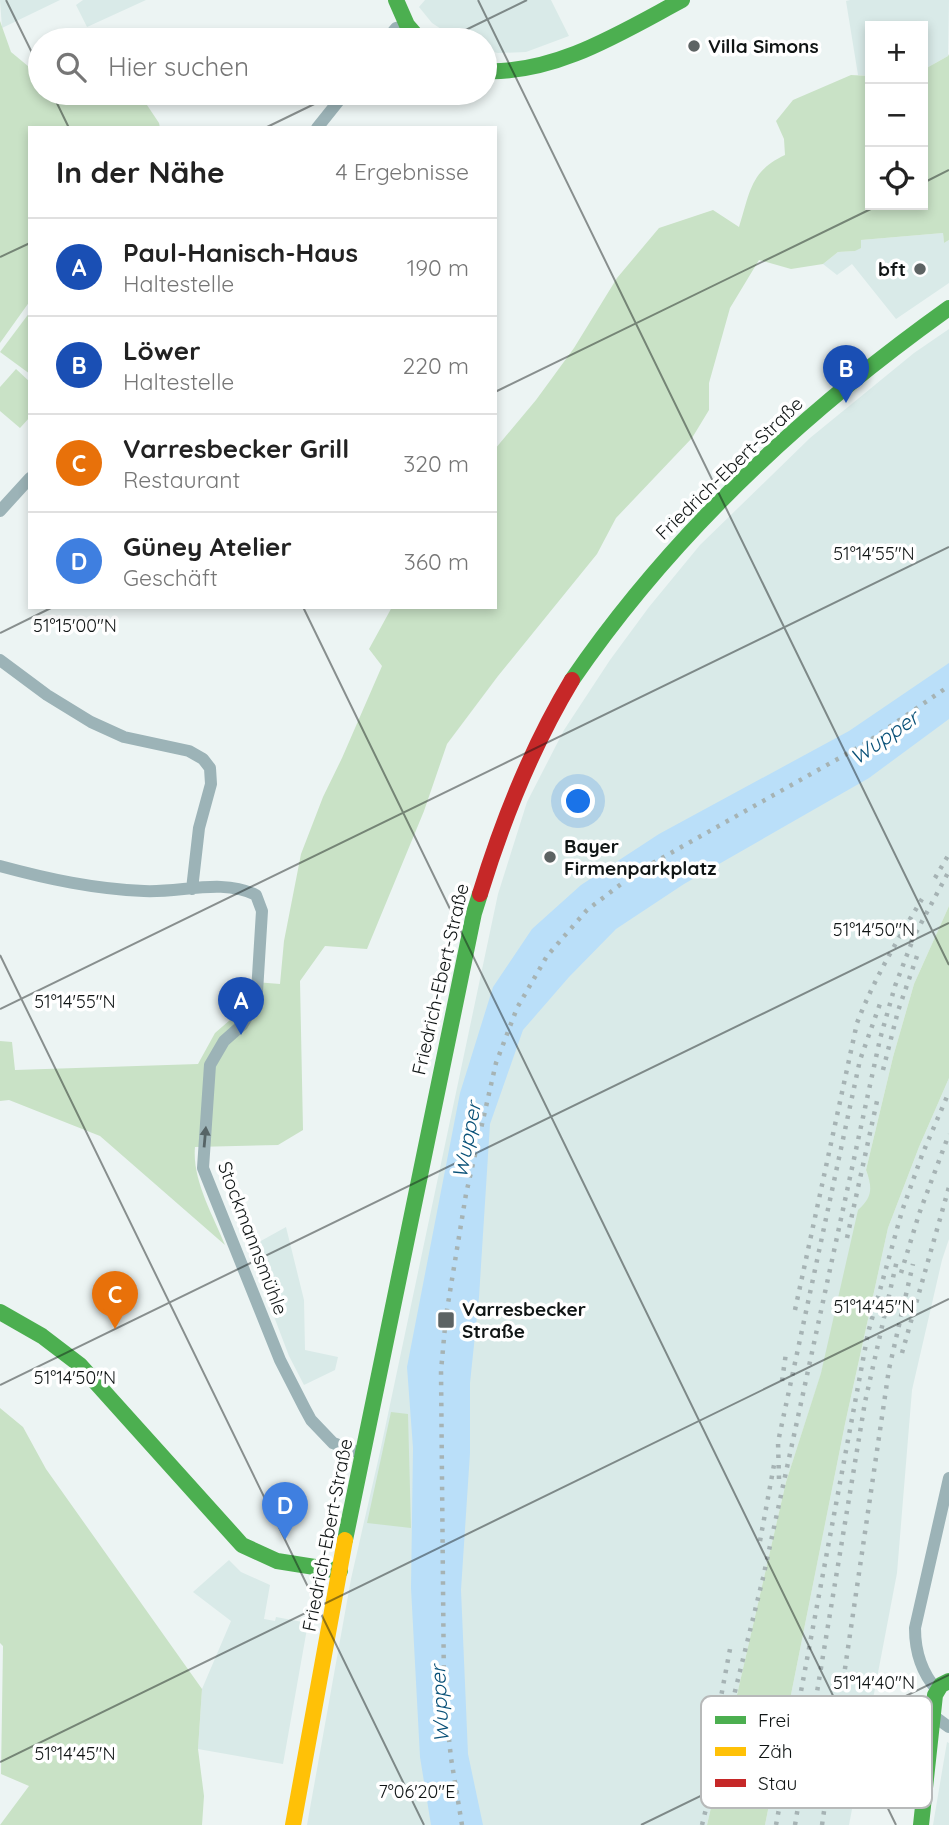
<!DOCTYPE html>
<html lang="de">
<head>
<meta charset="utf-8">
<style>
  :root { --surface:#fff; --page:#f6f6f6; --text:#222; --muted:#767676; --line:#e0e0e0; --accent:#5d6363 }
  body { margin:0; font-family:Quicksand,sans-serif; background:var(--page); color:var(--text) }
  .controls { position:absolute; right:21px; top:21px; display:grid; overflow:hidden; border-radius:0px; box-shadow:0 4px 10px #0003 }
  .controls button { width:63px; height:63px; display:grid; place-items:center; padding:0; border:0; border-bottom:2px solid var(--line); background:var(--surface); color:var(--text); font:35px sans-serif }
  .you { position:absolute; left:579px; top:802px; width:24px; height:24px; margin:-18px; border:5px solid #fff; border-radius:50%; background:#1a73e8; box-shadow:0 0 0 10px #1a73e833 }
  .badge { display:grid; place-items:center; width:46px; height:46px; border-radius:50%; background:var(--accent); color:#fff; font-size:23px; font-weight:700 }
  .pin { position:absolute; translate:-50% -58px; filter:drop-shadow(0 2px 4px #0008) }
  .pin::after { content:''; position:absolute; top:37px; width:24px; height:21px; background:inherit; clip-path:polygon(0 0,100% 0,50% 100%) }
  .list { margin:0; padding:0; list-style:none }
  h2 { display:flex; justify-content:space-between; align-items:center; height:91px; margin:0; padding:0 28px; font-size:30px }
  h2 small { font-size:23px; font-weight:400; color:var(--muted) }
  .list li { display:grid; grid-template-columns:46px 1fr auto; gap:21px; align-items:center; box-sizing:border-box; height:98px; padding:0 28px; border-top:2px solid var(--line) }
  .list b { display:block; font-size:26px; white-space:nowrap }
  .list p { margin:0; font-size:23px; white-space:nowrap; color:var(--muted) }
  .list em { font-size:23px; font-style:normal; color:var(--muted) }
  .icon { flex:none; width:38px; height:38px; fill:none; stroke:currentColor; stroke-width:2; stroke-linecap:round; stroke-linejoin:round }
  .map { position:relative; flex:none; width:949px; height:1825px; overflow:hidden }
  .search { position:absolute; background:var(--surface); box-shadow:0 4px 10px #0003; left:28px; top:28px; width:469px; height:77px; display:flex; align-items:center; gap:18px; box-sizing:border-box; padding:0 24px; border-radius:38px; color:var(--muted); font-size:26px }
  .panel { position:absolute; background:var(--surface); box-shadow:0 4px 10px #0003; left:28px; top:126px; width:469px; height:483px; border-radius:0px }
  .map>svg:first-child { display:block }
</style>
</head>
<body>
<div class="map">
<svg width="949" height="1825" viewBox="0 0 949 1825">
  <rect width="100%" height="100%" fill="#ecf4f3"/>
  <!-- built -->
  <path fill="#d9eae8" d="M0,0H60L2,28Z
    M83,0H146L87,27L76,5Z
    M425,0H551L569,36L526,52L498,53L485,50V40H458L432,23L419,7Z
    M850,0H949L948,56L923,70V26H870V76L858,75L846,1Z
    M943,233L944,243L949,240V283L896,319L852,264L837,275L823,264L838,252L855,251L861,240Z
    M949,329V906L914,984L893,1057L866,1170L872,1187L821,1374L786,1482L707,1825H307L351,1579L380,1452L498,894L527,802L564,730L610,660L649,607L700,545L810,438L914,353Z
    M949,1078V1239L942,1260L912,1390L897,1573L849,1825H765L845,1424L888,1228L919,1147Z
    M286,1227L304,1300L305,1350L338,1357L335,1370L304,1385L289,1356L248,1248Z
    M229,1560L241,1572L270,1585L264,1619L275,1621L276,1617L308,1623L283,1764L198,1749L202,1689L231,1621L193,1592Z
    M947,1742L949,1743V1825H933Z"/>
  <!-- green -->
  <path fill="#c9e2c6" d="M0,21L11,52L40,76V93H139L159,123L160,128H30V301L0,343Z
    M949,54V240L944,243L943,233L861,240V248L855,251L838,252L823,264L791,269L759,260L730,308L709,383V410L692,438L616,518L597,554L498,676L447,744L424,811L367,949L325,946L300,981L303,1130L278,1145L195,1147C192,1180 213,1215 225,1245L100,1136L9,1100L0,1101V1041L12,1042L15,1070L198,1064L215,1033L230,1020L255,982L280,984L284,941L301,854L323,797L342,758L382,666L369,649L392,607H495V449L536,400L574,348L617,278L659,228L713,210L739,227C750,193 750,171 785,155L784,139L776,121L793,100L851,75L870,76V205H923V70L948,56Z
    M30,312V374L0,352Z
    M16,369L30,382V417L20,428L0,411V387Z
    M949,906V1078L919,1147L888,1228L845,1424L765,1825H707L786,1482L821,1373L858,1210C872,1197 873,1189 866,1170L893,1057L914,984Z
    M0,1408L23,1427L46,1469L202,1689L198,1749L204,1796L202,1825H0L29,1786L1,1774L3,1646L0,1643Z
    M391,1412L408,1414L411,1528L367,1523Z"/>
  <!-- water -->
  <path fill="#badff9" d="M949,663V719L869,778L684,884L616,929L569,977L523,1030L490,1124L479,1297L470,1383V1453L461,1590L468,1754L483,1825H431L420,1757L411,1588L413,1448L407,1367L460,1093L493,987L532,929L581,885L659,834L849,731Z"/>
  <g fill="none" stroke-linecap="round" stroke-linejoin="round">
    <!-- street -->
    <path stroke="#9cb3b7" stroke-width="12" d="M386,40L396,28L407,25
      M317,128L345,93
      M0,511L30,478
      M0,660L47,695L91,722L124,737L189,751L203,759L210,768L211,784L199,828L192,889
      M0,866C48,879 94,889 144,891C181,893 222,878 256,895L262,911L257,992L253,1007L242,1025L224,1041L210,1065L203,1168L280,1360L304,1407L311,1420L333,1443L363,1454
      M937,1690C921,1672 915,1652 915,1628L949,1478
      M935,1717L949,1727"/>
    <!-- fast -->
    <path stroke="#4caf50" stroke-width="16" d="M396,0L407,25L420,40
      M485,71C556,74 622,32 682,0
      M572,680C672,534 806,410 949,308
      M0,1312L42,1336L80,1365L242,1545L277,1561L340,1571
      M345,1540L474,913L480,894
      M921,1825L935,1695L941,1685L949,1681"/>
    <!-- slow -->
    <path stroke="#ffc107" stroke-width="16" d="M293,1825L345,1540"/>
    <!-- jam -->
    <path stroke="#c62828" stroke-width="16" d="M480,894C503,819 531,748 572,680"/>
    <!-- rail -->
    <path stroke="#a6b3b4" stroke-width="4.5" stroke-dasharray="3.5 7" stroke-linecap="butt" d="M935,878L949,854
      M911,942L949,871
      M883,1070L898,1011L917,956
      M847,1238L877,1101
      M901,1273L919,1214L949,1134
      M795,1310L857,1023C874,979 898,939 922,899
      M902,1353L949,1187
      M782,1381L786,1353
      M779,1479L778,1442L860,1060L881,1001
      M760,1541L774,1465
      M708,1766L730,1649
      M462,1825L451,1758L444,1692L441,1371L446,1316L466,1194L496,1063L517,1008L547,956L587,910L637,872L866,743L949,686
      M702,1825L763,1578L880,1039L895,986L915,934
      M776,1825L868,1333L902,1211L922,1155L949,1092
      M795,1825L865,1402L897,1260
      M822,1825L889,1369L913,1264"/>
  </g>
  <!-- one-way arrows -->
  <defs><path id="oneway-solid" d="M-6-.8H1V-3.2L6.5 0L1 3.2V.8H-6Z" transform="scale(1.75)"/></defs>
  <use fill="#566466" href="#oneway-solid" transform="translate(205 1137) rotate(-85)"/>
  <!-- ticks -->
  <path fill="none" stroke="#101515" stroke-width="2" stroke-opacity="0.45" d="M6,0L40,69M478,0L949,965M445,40L527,0M52,93L69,128M265,128L337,93M923,183L949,170M0,257L30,243M495,392L879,205M303,607L896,1825M0,633L53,607M0,955L424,1825M0,1009L949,547M0,1385L949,923M0,1762L949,1299M641,1825L949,1675"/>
  <!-- markers -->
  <g fill="#5d6363" stroke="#fff" stroke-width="2.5">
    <circle cx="694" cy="46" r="7"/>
    <circle cx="920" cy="269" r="7"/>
    <circle cx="550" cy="857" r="7"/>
    <rect x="437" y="1311" width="18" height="18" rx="3.5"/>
  </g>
  <g text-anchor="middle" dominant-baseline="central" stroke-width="7" stroke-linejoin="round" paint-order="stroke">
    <!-- poi labels -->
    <g font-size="19" font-weight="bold" fill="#101515" stroke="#fff" text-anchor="start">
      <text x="708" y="46">Villa Simons</text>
      <text x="906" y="269" text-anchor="end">bft</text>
      <text x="564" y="846">Bayer<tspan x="564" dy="22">Firmenparkplatz</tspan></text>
      <text x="462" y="1309">Varresbecker<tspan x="462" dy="22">Straße</tspan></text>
    </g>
    <!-- street labels -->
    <g font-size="19" fill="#101515" stroke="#fff">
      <text transform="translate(729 468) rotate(-44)">Friedrich-Ebert-Straße</text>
      <text transform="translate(440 979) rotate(-77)">Friedrich-Ebert-Straße</text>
      <text transform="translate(253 1238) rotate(69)">Stockmannsmühle</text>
      <text transform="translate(327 1535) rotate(-79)">Friedrich-Ebert-Straße</text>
    </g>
    <!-- water labels -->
    <g font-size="21" font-style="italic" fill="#095178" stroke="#fff">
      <text transform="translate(884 737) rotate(-35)">Wupper</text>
      <text transform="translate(466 1140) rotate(-79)">Wupper</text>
      <text transform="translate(439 1704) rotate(-93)">Wupper</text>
    </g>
  </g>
  <!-- legend -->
  <rect x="701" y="1696" width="231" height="112" rx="10" fill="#fff" stroke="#b7b9b9" stroke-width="2"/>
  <rect x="715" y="1716" width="31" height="8" fill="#4caf50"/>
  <rect x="715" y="1747" width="31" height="9" fill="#ffc107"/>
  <rect x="715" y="1779" width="31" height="8" fill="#c62828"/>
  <g font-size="19" fill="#101515">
    <text x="758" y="1727">Frei</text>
    <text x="758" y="1758">Zäh</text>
    <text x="758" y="1790">Stau</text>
  </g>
  <g font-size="18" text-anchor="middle" fill="#101515" stroke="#fff" stroke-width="7" stroke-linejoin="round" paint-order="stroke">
    <text x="874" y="560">51°14'55"N</text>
    <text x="75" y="632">51°15'00"N</text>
    <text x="874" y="936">51°14'50"N</text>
    <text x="75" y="1008">51°14'55"N</text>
    <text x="874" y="1313">51°14'45"N</text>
    <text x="75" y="1384">51°14'50"N</text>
    <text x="874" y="1689">51°14'40"N</text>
    <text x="75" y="1760">51°14'45"N</text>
    <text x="417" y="1798">7°06'20"E</text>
  </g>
</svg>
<div class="controls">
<button>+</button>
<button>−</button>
<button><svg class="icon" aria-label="locate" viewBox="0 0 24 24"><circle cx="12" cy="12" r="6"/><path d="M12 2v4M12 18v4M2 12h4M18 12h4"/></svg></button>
</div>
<div class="you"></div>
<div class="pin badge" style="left:241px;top:1035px;background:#1a4fb4">A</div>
<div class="pin badge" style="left:846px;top:403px;background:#1a4fb4">B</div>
<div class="pin badge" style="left:115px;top:1329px;background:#e8710a">C</div>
<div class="pin badge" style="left:285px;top:1540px;background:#3f7fe0">D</div>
<div class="search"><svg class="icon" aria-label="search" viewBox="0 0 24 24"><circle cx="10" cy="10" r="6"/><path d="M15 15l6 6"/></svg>Hier suchen</div>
<section class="panel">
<h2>In der Nähe<small>4 Ergebnisse</small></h2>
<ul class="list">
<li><span class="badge" style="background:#1a4fb4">A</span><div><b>Paul-Hanisch-Haus</b><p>Haltestelle</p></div><em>190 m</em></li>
<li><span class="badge" style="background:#1a4fb4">B</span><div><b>Löwer</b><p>Haltestelle</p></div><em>220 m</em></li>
<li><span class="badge" style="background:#e8710a">C</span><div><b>Varresbecker Grill</b><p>Restaurant</p></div><em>320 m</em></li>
<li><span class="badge" style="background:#3f7fe0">D</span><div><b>Güney Atelier</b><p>Geschäft</p></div><em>360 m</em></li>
</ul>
</section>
</div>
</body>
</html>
